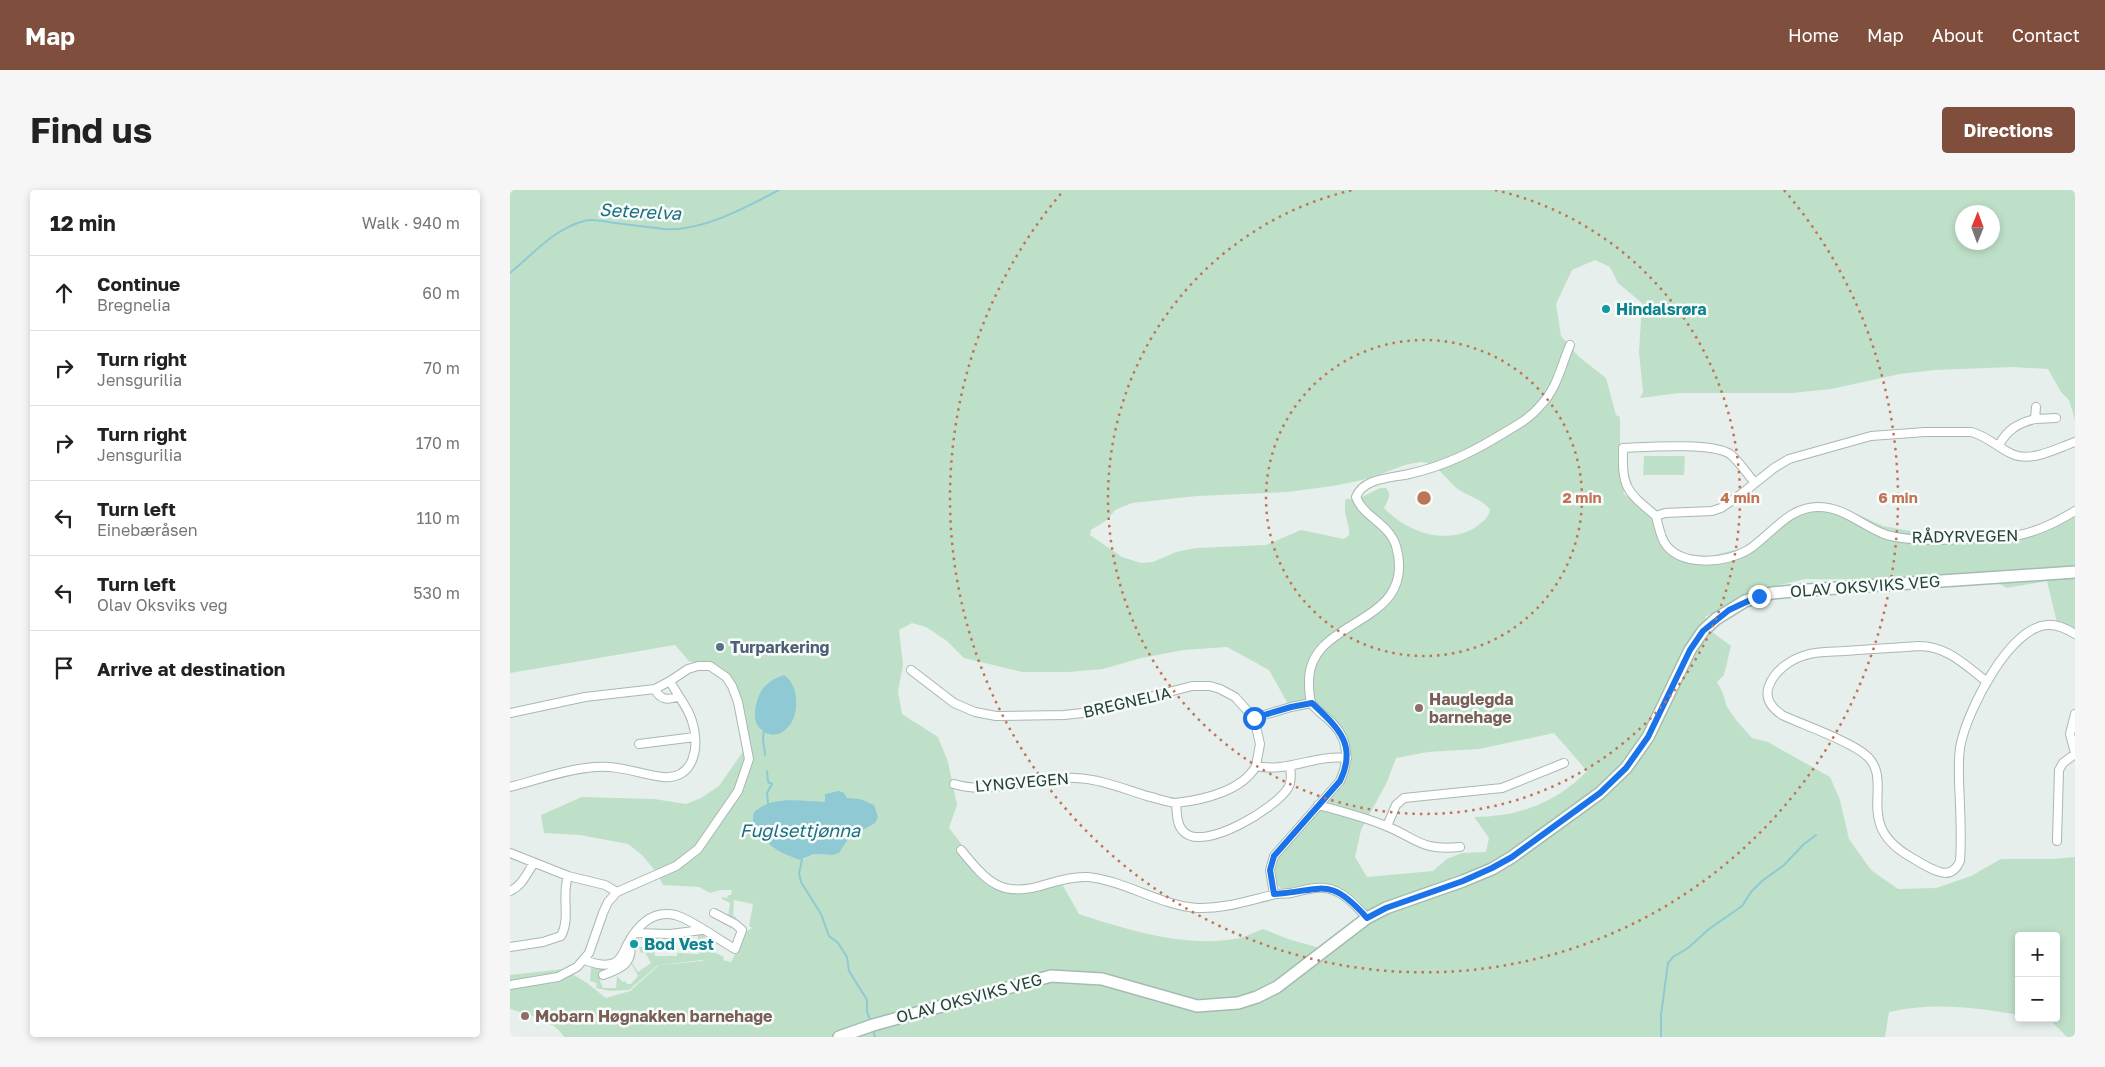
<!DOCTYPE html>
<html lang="en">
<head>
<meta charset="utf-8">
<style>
  :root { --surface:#fff; --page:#f6f6f6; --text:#222; --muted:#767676; --line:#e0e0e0; --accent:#804e3d }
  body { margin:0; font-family:"Golos Text",sans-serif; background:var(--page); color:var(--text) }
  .controls { position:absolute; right:15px; bottom:15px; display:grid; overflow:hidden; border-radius:5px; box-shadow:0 2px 8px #0003 }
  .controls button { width:45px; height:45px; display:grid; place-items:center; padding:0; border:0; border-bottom:1px solid var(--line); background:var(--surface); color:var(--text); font:25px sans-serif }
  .compass { position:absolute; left:1445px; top:15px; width:45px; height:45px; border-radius:50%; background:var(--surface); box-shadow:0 2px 8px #0003; rotate:1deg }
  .stop { position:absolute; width:15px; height:15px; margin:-11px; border:4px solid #1a73e8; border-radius:50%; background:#fff }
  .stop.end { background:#1a73e8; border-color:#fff; box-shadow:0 1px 5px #0008 }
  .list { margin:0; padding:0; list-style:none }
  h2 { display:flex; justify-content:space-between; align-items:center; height:65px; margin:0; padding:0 20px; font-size:21px }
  h2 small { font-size:16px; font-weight:400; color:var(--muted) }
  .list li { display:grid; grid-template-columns:32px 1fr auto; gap:15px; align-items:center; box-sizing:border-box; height:75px; padding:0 20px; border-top:1px solid var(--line) }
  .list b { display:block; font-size:19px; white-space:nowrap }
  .list p { margin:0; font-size:16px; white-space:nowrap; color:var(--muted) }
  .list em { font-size:16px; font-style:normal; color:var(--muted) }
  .icon { flex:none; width:28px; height:28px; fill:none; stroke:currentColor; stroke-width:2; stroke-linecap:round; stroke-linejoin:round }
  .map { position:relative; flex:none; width:1565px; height:847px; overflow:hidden; border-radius:5px }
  header { display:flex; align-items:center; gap:30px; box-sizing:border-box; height:70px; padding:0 25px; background:var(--accent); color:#fff }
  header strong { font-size:24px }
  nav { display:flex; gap:28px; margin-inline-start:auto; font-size:18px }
  .intro { display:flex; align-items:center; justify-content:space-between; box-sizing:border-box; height:120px; padding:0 30px }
  h1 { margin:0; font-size:35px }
  .button { padding:12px 22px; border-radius:5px; background:var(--accent); color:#fff; font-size:18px; font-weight:700 }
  main { display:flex; gap:30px; padding:0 30px }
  aside { flex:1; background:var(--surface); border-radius:5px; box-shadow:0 2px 8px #0003 }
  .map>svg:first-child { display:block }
</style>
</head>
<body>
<header>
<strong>Map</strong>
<nav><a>Home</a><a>Map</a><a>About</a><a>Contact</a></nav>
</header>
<div class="intro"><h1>Find us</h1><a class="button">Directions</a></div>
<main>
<aside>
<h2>12 min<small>Walk · 940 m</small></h2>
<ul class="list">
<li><svg class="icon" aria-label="ahead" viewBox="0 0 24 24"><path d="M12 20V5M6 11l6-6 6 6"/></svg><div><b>Continue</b><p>Bregnelia</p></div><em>60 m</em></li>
<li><svg class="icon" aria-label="right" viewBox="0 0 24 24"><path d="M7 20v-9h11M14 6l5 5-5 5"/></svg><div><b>Turn right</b><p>Jensgurilia</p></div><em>70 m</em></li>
<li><svg class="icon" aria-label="right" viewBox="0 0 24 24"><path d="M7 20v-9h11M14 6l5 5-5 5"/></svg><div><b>Turn right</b><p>Jensgurilia</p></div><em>170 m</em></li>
<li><svg class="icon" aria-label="left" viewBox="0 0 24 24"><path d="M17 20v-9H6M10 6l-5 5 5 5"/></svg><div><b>Turn left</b><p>Einebæråsen</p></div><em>110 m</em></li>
<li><svg class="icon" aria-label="left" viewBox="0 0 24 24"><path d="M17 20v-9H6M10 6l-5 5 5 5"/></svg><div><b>Turn left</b><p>Olav Oksviks veg</p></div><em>530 m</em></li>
<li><svg class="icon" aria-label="arrive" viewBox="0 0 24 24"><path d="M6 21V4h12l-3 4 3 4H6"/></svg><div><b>Arrive at destination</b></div></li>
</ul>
</aside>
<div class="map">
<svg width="1565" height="847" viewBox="0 0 1565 847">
  <rect width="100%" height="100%" fill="#e6efeb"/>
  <!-- green -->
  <path fill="#bfe0c8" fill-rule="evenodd" d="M0,0H1565V230L1559,210L1551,202L1538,179L1502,177L1425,180L1390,184L1321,199L1282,203H1170L1130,208L1133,202L1129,162L1132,113L1108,93L1100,77L1085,70L1062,80L1046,114L1051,146L1069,167L1096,188L1106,225L1110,227V264L1114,304L1147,329L1167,364L1200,366L1237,357L1302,316L1338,320L1373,336L1411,343H1526L1565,323V444L1551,432L1547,433L1537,391L1497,398L1482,390L1295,389L1258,398L1226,411L1195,427L1202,442L1221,456L1214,485L1207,492L1212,501L1217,517L1226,530L1242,548L1258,552L1320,587L1330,610L1339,649L1361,680L1388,699L1426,698L1461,686L1491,669H1542L1565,667V847H1557L1540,830L1529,828H1546V746H1509V825C1465,817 1423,812 1379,822L1375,847H54C44,830 18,825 0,819V785L54,779L77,793L96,808L120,801L149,775L193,771V770L148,775L119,800L100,801L86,798L87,793L80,791L81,777L115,765V772L91,785L90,791L93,798H106L107,786L113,792L115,791L117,794H121L128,786L120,771L122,766L121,771L128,782L141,773L135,762L131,763L129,757L144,758L145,766H167V763L188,764L194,758L190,757L187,743L196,744L194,750L198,754V759L214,767L213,770L221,772L237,741L242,738L239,736L243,714L224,710L223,726L226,727V732L218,727L220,713L212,709V707L217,708L218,705H221L222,700H210L200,703L189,697L153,695L147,683L132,665L118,654L70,645L34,643L31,625L72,607L144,609L176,614L191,608L209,596L232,563L235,548L229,513L213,488L196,475L179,471L165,455L0,483ZM1452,22H1482V52H1452ZM910,272C929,272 936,292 951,301C960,307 974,310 980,320C979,328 972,332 966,337C935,356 897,342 874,318C878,310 882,305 876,298H870L848,309H836C832,325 840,332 839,345L834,349L791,340L756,355L686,358L666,362L643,372L631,373L612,367L580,345L581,340L597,330L605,320L622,313L687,306L777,302L823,296L857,289L895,275ZM402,433L416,437L437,451L454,468L512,482H558L593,479L631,468L674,460L717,457L759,480L778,514L802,516L830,540L833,582L770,662C764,673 757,700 778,699C790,699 801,693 813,693C823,693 841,703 848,710C852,714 853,723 855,728L813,759L778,749L753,739C744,742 734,748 724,749C672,757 618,740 569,724L552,694C530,703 506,697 483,694L439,638L447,615L438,572L428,547L392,524L388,501L393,475L389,440ZM1044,543L1077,581C1046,613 1008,627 964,627L979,648L976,662L952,663L937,669L923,681L857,687L845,667L851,640L877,592L886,568L918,562L969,559ZM258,614L355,639L339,648L329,663L323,665L304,664L292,670C260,658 260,657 242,628L244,622Z
    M1134,266H1175L1174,285H1133Z"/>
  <!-- water -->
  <path fill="#8ec9d4" d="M274,485C284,492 287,504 286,516C286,536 265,557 248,536C241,527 247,505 254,497C260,491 267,487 274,485Z
    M329,601L334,603L337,608L350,609L364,615L368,627L365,633L339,648L329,663L323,665L304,664L290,670C273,663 261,660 251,643C246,635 240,633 244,622C263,605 291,611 315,612V604Z"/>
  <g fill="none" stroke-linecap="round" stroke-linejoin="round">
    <!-- stream -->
    <path stroke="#8ec9d4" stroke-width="2" d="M0,83C23,64 44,39 74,31C84,28 95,32 105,33C121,35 138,37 154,39C191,42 237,17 269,0
      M254,541C251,551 255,556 255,565
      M257,581L258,592L262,594L257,603L258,614
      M292,670L289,683L291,692L311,724L319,746L328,753L337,767L339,781L357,810V822L361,832
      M363,839L365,847
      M1151,847V825L1158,773L1163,767L1178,758L1199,739L1232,716L1241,702L1252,691L1274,675L1294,654L1306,645"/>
    <defs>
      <path id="street" d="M1525,229L1546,228
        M1489,255C1497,240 1508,233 1525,229L1526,217
        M1146,326C1148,335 1150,344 1154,352C1170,378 1215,373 1238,360C1261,345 1278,317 1308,317C1334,317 1351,335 1374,344C1404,355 1471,347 1504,346C1527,342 1545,333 1565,321
        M1146,326L1155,323L1202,321L1211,318L1230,305L1264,278L1279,269L1361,246L1415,242H1461C1477,246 1487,257 1502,264C1521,273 1547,258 1565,252
        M1146,326C1116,301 1112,298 1113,258C1136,257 1202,252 1220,264C1229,271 1237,284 1245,293
        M401,480L444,513L465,522L486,526L554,525L582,522L682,496H700L710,499L725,507L744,528L781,517L801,513
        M1476,491C1455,475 1437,456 1409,456C1384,458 1360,459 1335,461C1322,462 1309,461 1296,465C1281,469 1264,481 1259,496C1254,509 1262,518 1272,525C1293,535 1343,552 1358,567C1384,594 1343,633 1399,666C1409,672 1419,679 1430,682C1440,685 1446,680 1450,671C1452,644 1450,617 1449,591C1449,578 1448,565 1451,553C1458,520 1499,438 1537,435C1547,434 1557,439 1565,444
        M145,499C150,510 157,510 168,507
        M0,523L75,507L145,499L160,491L178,479L188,476H200L216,487L222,496L228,512L239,569L228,601L188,659L166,676L107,702L98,712L93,723L79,763L67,777L48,787L0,795
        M1565,524L1560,544L1565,563
        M744,528L750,554L746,576C777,583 806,564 837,568
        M129,554L185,547
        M746,576C732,601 693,610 666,613C667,622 666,635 674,642C694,662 766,618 778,598C782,592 781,583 780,576
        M444,594C482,606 525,585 566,588C590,589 614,599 637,606C646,608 656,612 666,613
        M0,597C27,590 57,579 85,577C109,575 130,584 153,587C185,590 190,555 182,531C178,517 167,505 160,491
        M808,615C831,621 854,627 876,636C908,649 911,661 950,657
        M877,636L886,615L894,608L992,598L1054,573
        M1547,651L1549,580L1553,573L1565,564
        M451,660C478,693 492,709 537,694C550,690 564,686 578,687C616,691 649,715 687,718C713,719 737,711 762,705C768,703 775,704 781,703C792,701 803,696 815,698C832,700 846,715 857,728
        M0,663L58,686L95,695L107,702
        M0,701C13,695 16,684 24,673
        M764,704L760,680L764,666L830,591C839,572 839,551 824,535C818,528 808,522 802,514C799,509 799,497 799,491C799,426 909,437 886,356C879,333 853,327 846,307C853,288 881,288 899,284C935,276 965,261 997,241C1009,234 1021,227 1030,216C1047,199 1051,176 1060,155
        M125,743L160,744L192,740
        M0,757L33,752L51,746C61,728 51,706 58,686
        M74,770C83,773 94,777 104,773C111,770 114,762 117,755C127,736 142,720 165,725C181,729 209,750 225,759L232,740L225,734L204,723
        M93,785C110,779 124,774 120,752"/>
      <path id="secondary" d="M329,847L363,835L541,786L592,789L687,816L728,813L747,807L767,797L857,728L876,718L953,691L982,679L1002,667L1090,603L1116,578L1138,547L1180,460L1193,441L1206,429L1235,411L1262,403L1283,401L1565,382"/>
    </defs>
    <!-- street casing -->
    <use href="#street" stroke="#a8b8b2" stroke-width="10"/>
    <!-- secondary casing -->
    <use href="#secondary" stroke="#a4bbb3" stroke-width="14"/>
    <!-- street -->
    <use href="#street" stroke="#fff" stroke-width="8"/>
    <!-- secondary -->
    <use href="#secondary" stroke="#fff" stroke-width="11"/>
  </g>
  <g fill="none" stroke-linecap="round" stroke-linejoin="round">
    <!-- route -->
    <path stroke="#1a73e8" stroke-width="6" d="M744,528L781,517L802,513C827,537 848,554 830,591L764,666L760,680L764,704C813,701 819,685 857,728L876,718L953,691L982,678L1002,667L1090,603L1116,578L1138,547L1180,460L1193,441L1219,420L1249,406"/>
  </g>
  <!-- distance rings -->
  <g fill="none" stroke="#c07456" stroke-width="2.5" stroke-dasharray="2.5 5">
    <circle cx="914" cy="308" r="158"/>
    <path d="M985 0A316 316 0 1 1 843 0"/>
    <path d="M1274 0A474 474 0 1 1 554 0"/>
  </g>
  <!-- markers -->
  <g fill="#0f9aa8" stroke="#f7fbf9" stroke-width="2">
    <circle cx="1096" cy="119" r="5"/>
    <circle cx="124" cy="754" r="5"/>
  </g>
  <circle fill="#5c6f8a" stroke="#f7fbf9" stroke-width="2" cx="210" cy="457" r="5"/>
  <g fill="#8d6e63" stroke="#f7fbf9" stroke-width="2">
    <circle cx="909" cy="518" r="5"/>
    <circle cx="15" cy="826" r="5"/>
  </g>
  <g text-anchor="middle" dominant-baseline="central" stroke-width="5" stroke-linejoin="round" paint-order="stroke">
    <!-- culture labels -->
    <g font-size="16" font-weight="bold" fill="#0d838f" stroke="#f7fbf9" text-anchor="start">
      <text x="1106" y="119">Hindalsrøra</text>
      <text x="134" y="754">Bod Vest</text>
    </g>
    <!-- street labels -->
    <g font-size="16" fill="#24423a" stroke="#f7fbf9">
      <text transform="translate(1455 346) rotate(-1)">RÅDYRVEGEN</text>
      <text transform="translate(1355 396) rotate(-4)">OLAV OKSVIKS VEG</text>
      <text transform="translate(617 512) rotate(-13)">BREGNELIA</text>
      <text transform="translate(512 592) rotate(-5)">LYNGVEGEN</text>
      <text transform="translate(459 808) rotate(-15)">OLAV OKSVIKS VEG</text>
    </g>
    <!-- service labels -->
    <g font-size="16" font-weight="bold" fill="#4e5e75" stroke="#f7fbf9" text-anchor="start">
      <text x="220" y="457">Turparkering</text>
    </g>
    <!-- education labels -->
    <g font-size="16" font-weight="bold" fill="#785e54" stroke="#f7fbf9" text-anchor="start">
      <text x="919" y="509">Hauglegda<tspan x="919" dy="18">barnehage</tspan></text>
      <text x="25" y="826">Mobarn Høgnakken barnehage</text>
    </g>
    <!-- water labels -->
    <g font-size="18" font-style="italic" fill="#1c6f80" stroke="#f7fbf9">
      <text transform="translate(130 21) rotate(3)">Seterelva</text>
      <text x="290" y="640">Fuglsettjønna</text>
    </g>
  </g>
  <circle cx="914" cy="308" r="8" fill="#c07456" stroke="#f7fbf9" stroke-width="2.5"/>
  <g font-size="15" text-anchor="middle" font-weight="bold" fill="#c07456" stroke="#f7fbf9" stroke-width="5" stroke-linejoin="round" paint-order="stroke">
    <text x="1072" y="313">2 min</text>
    <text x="1230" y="313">4 min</text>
    <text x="1388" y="313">6 min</text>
  </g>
</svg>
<div class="controls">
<button>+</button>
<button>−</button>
</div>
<svg class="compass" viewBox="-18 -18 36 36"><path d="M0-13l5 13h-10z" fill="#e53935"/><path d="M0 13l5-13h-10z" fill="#767676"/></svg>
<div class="stop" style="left:744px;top:528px"></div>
<div class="stop end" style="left:1249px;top:406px"></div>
</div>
</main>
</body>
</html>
